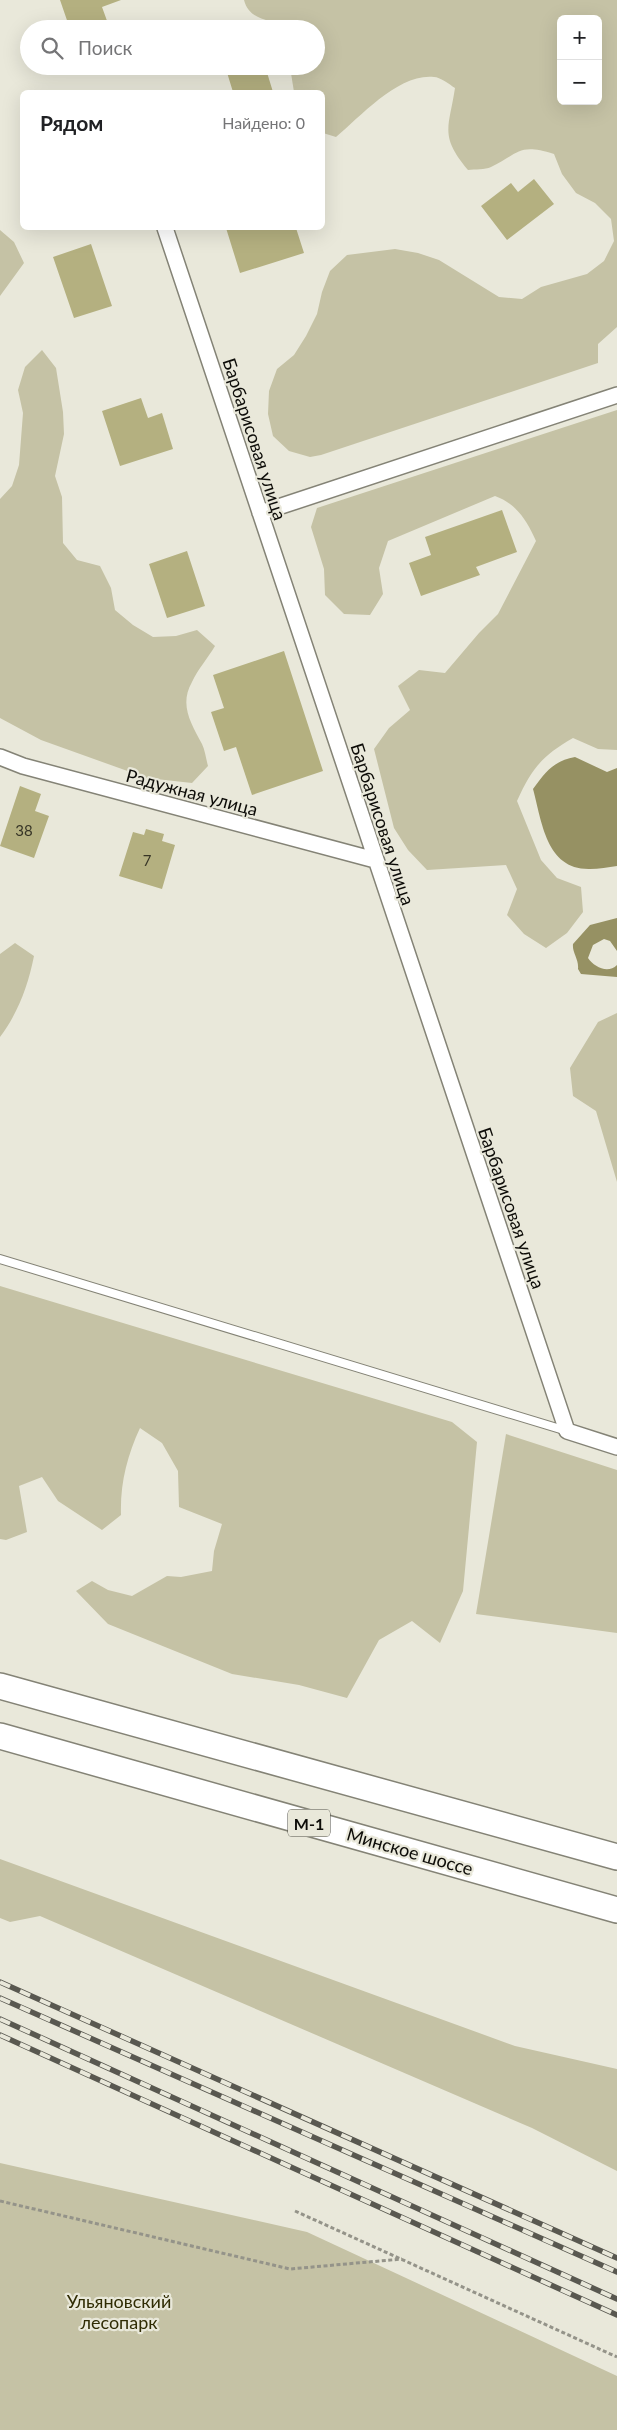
<!DOCTYPE html>
<html lang="ru">
<head>
<meta charset="utf-8">
<style>
  :root { --surface:#fff; --page:#f6f6f6; --text:#202124; --muted:#757577; --line:#e0e0e0 }
  body { margin:0; font-family:Lato,sans-serif; background:var(--page); color:var(--text) }
  .controls { position:absolute; right:15px; top:15px; display:grid; overflow:hidden; border-radius:8px; box-shadow:0 5px 20px #0002 }
  .controls button { width:45px; height:45px; display:grid; place-items:center; padding:0; border:0; border-bottom:1px solid var(--line); background:var(--surface); color:var(--text); font:25px sans-serif }
  .list { margin:0; padding:0; list-style:none }
  h2 { display:flex; justify-content:space-between; align-items:center; height:65px; margin:0; padding:0 20px; font-size:21px }
  h2 small { font-size:16px; font-weight:400; color:var(--muted) }
  .icon { flex:none; width:28px; height:28px; fill:none; stroke:currentColor; stroke-width:2; stroke-linecap:round; stroke-linejoin:round }
  .map { position:relative; flex:none; width:617px; height:2430px; overflow:hidden }
  .search { position:absolute; background:var(--surface); box-shadow:0 5px 20px #0002; left:20px; top:20px; width:305px; height:55px; display:flex; align-items:center; gap:12px; box-sizing:border-box; padding:0 18px; border-radius:28px; color:var(--muted); font-size:19px }
  .panel { position:absolute; background:var(--surface); box-shadow:0 5px 20px #0002; left:20px; top:90px; width:305px; height:140px; border-radius:8px }
  .map>svg:first-child { display:block }
</style>
</head>
<body>
<div class="map">
<svg width="617" height="2430" viewBox="0 0 617 2430">
  <rect width="100%" height="100%" fill="#e9e8da"/>
  <!-- green -->
  <path fill="#c5c2a5" fill-rule="evenodd" d="M244,0H617V327L598,344V363L321,455L310,457L289,451L273,436L268,414L269,391L277,369L294,355L306,336L317,314L322,292L330,271L347,255L395,249L418,253L439,260L499,297L522,299L541,287L587,274L604,261L614,241L611,219L595,203L576,193L562,174L554,154C518,143 520,153 491,167C485,170 475,169 468,170C439,135 449,128 455,88C449,84 440,77 434,77C399,73 361,116 336,137L323,133L322,92H294L290,67L316,66V29H281C273,17 250,23 244,0ZM561,19H598V101H561Z
    M0,230L14,242L24,263L0,296Z
    M42,350L56,368L63,412L64,434L55,476L62,497L63,543L77,560L100,566L111,588L115,610L133,625L153,637L176,636L197,630L215,646C208,658 198,669 192,682C179,705 191,723 202,744C205,750 206,759 208,766L192,783L147,778L41,740L0,718V499L12,486L19,465L23,413L18,390L25,367Z
    M617,410V750L598,749L573,738C542,756 532,768 517,801L541,860L557,878L581,887L583,912L567,933L546,948L524,934L507,915L517,889L506,865L427,870L408,850L394,828L374,749L389,728L410,710L398,686L419,670L445,673L479,633L498,614L536,541C527,521 517,504 495,496L388,541L379,568L383,594L370,615L344,614L325,595L324,569L311,527L317,508Z
    M15,943L34,956C28,986 18,1013 0,1037V954Z
    M617,1013V1182L596,1111L573,1096L570,1068L598,1022Z
    M0,1286L452,1422L477,1442L463,1591L440,1643L412,1621L379,1640L347,1698L299,1685L232,1674L108,1624L76,1591L92,1581L108,1590L132,1596L167,1576L181,1577L212,1571L214,1551L222,1524L179,1507L178,1471L162,1443L140,1428C127,1456 120,1484 121,1515L102,1530L58,1501L42,1477L19,1486L27,1532L6,1540L0,1539Z
    M506,1434L617,1470V1633L476,1614Z
    M0,1859L515,2046L617,2069V2171L532,2128L40,1916L10,1922L0,1918Z
    M0,2163L307,2232L617,2376V2430H0Z"/>
  <!-- water -->
  <path fill="#969163" d="M575,757L607,772L617,768V866C608,867 599,869 590,869C546,870 542,822 533,789C546,771 554,761 575,757Z
    M617,918V951L610,941L604,939L593,945L588,958C594,967 608,974 617,965V977L581,974L578,969C579,959 572,953 573,944L590,925Z"/>
  <!-- building -->
  <path fill="#b4b080" d="M60,0H121L102,7L110,29H70Z
    M225,66H265L273,92H233Z
    M534,179L554,204L507,240L481,206L511,183L518,192Z
    M226,228H284V230L296,228L304,253L240,273Z
    M91,244L112,306L74,318L53,257Z
    M141,398L148,418L162,413L173,449L120,466L102,411Z
    M502,510L517,552L476,567L480,575L421,596L409,563L431,555L425,537Z
    M187,551L205,606L167,618L149,564Z
    M284,651L323,771L252,795L236,747L224,751L211,712L224,708L213,675Z
    M20,786L41,794L35,811L49,816L34,858L0,846Z
    M146,829L164,834L162,841L175,845L162,889L119,876L133,832L144,835Z"/>
  <g fill="none" stroke-linecap="round" stroke-linejoin="round">
    <defs>
      <path id="service" d="M0,1259L567,1431"/>
      <path id="minor" d="M165,228L567,1431L617,1447
        M260,513L617,395
        M0,757L23,766L375,860"/>
      <path id="trunk" d="M0,1686L617,1857
        M0,1736L617,1910"/>
    </defs>
    <!-- service casing -->
    <use href="#service" stroke="#848376" stroke-width="10"/>
    <!-- minor casing -->
    <use href="#minor" stroke="#848376" stroke-width="18"/>
    <!-- trunk casing -->
    <use href="#trunk" stroke="#848376" stroke-width="28"/>
    <!-- path -->
    <path stroke="#949389" stroke-width="3" stroke-dasharray="4 2.5" stroke-linecap="butt" d="M0,2201L290,2269L402,2259
      M295,2211L617,2357"/>
    <!-- service -->
    <use href="#service" stroke="#fff" stroke-width="8"/>
    <!-- minor -->
    <use href="#minor" stroke="#fff" stroke-width="15"/>
    <!-- trunk -->
    <use href="#trunk" stroke="#fff" stroke-width="25"/>
    <defs>
      <path id="rail" d="M0,1982L617,2258
        M0,1998L617,2272
        M0,2019L617,2299
        M0,2035L617,2315"/>
    </defs>
    <!-- rail casing -->
    <use href="#rail" stroke="#595850" stroke-width="5.5"/>
    <!-- rail -->
    <use href="#rail" stroke="#e9e8da" stroke-width="4" stroke-dasharray="11" stroke-linecap="butt"/>
  </g>
  <g text-anchor="middle" dominant-baseline="central" stroke-width="4.5" stroke-linejoin="round" paint-order="stroke">
    <!-- number labels -->
    <g font-size="15" fill="#373526">
      <text x="24" y="830">38</text>
      <text x="147" y="860">7</text>
    </g>
    <!-- shield labels -->
    <rect fill="#e9e8da" stroke="#4f4e47" stroke-width="1" x="288" y="1809.5" width="42" height="27" rx="4"/>
    <g font-size="16" font-weight="bold" fill="#0d0c08">
      <text x="309" y="1823">М-1</text>
    </g>
    <!-- street labels -->
    <g font-size="18" fill="#0d0c08" stroke="#e9e8da">
      <text transform="translate(255 439) rotate(72)">Барбарисовая улица</text>
      <text transform="translate(192 792) rotate(15)">Радужная улица</text>
      <text transform="translate(383 824) rotate(72)">Барбарисовая улица</text>
      <text transform="translate(512 1208) rotate(71)">Барбарисовая улица</text>
      <text transform="translate(410 1851) rotate(16)">Минское шоссе</text>
    </g>
    <!-- park labels -->
    <g font-size="18" fill="#302c04" stroke="#e9e8da">
      <text x="119" y="2301">Ульяновский<tspan x="119" dy="21">лесопарк</tspan></text>
    </g>
  </g>
</svg>
<div class="controls">
<button>+</button>
<button>−</button>
</div>
<div class="search"><svg class="icon" aria-label="search" viewBox="0 0 24 24"><circle cx="10" cy="10" r="6"/><path d="M15 15l6 6"/></svg>Поиск</div>
<section class="panel">
<h2>Рядом<small>Найдено: 0</small></h2>
<ul class="list">
</ul>
</section>
</div>
</body>
</html>
